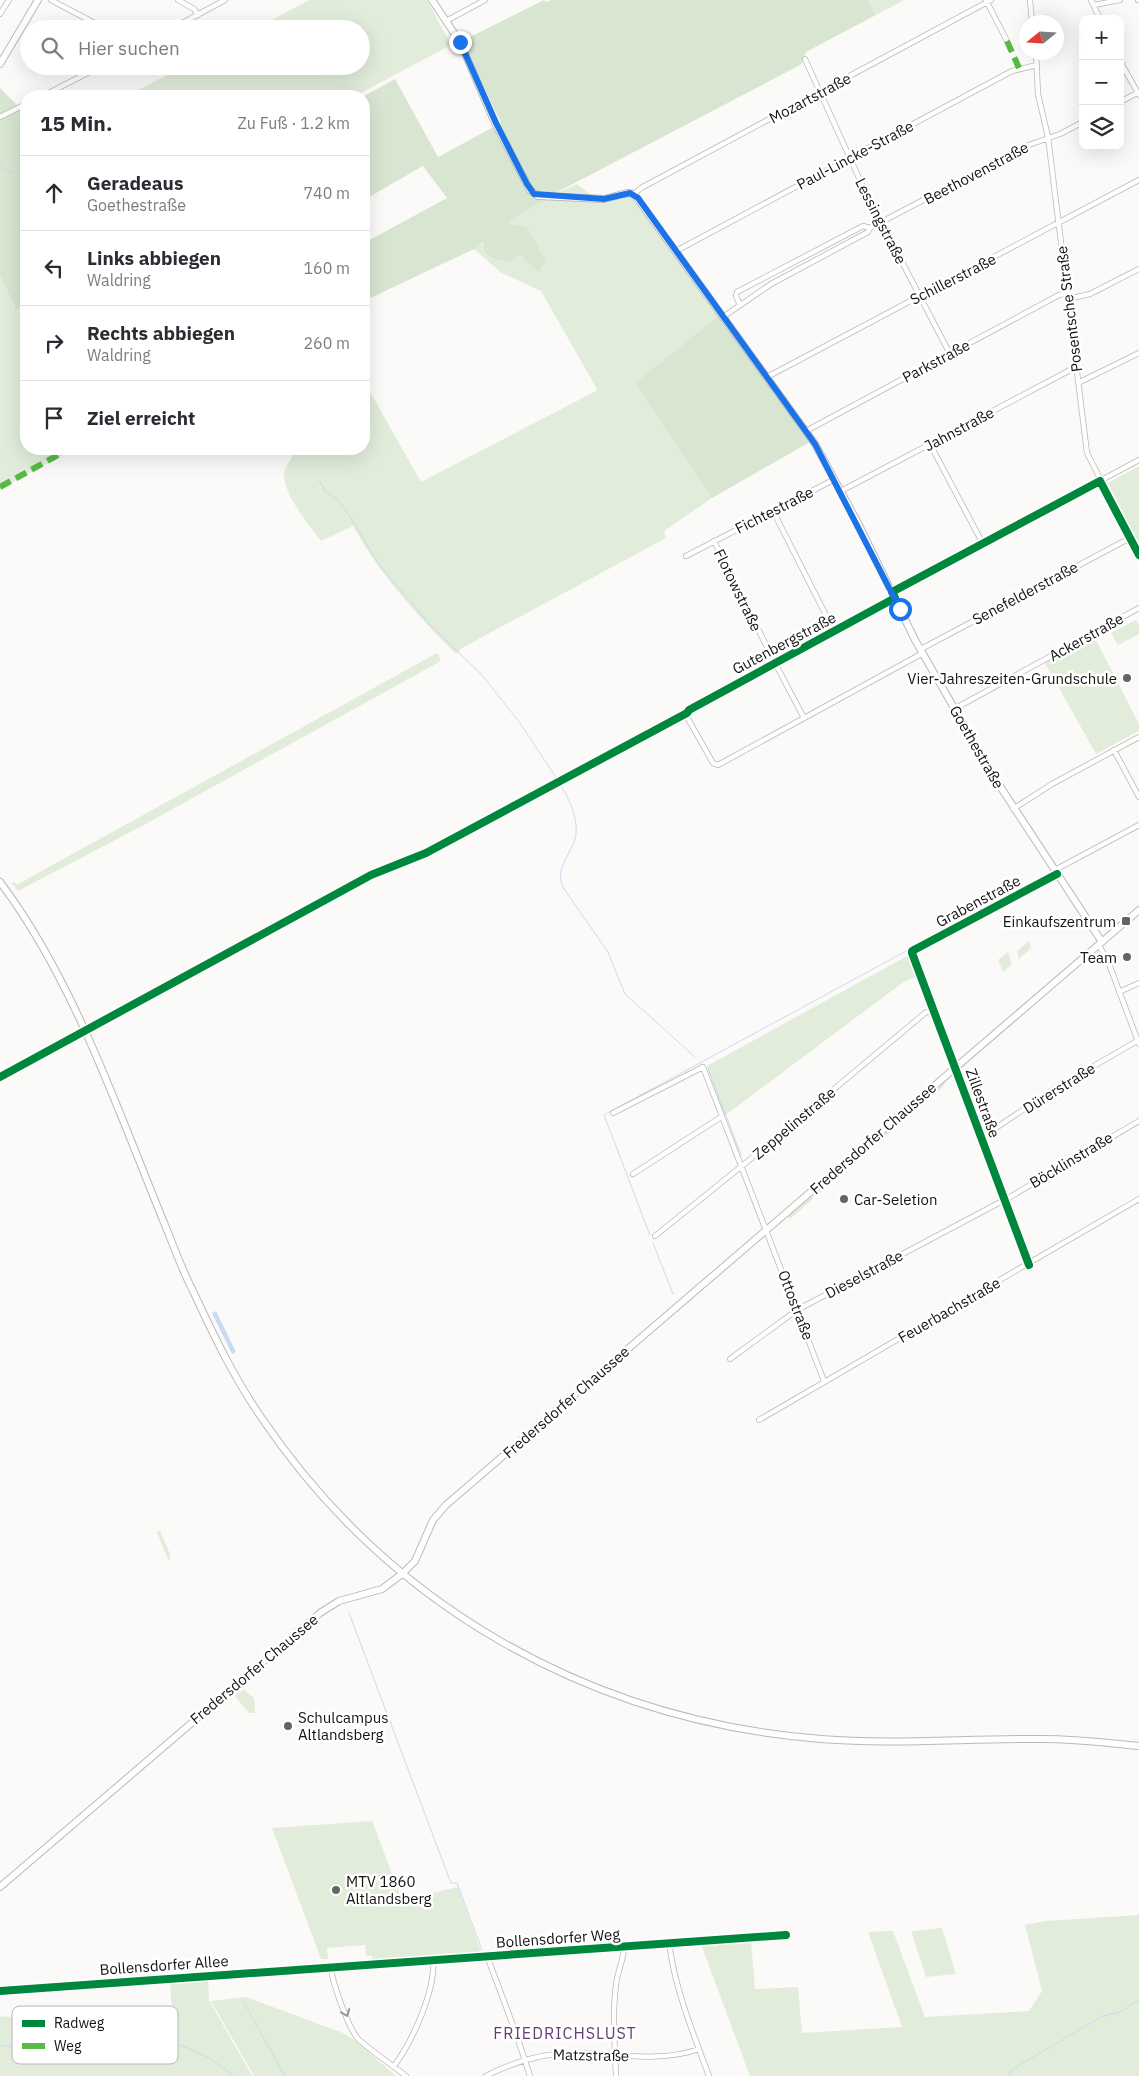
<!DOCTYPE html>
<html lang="de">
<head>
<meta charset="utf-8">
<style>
  :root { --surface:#fff; --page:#f2f2f3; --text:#2b2b33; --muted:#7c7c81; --line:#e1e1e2 }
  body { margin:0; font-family:"IBM Plex Sans",sans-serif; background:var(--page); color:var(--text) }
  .controls { position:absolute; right:15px; top:15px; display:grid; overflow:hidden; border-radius:10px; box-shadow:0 5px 20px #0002 }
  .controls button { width:45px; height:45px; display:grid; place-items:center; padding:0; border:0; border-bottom:1px solid var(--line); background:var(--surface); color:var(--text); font:25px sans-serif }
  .compass { position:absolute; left:1019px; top:15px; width:45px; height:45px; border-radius:50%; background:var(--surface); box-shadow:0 5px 20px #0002; rotate:252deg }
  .stop { position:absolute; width:15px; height:15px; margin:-11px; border:4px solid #1a73e8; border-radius:50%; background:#fff }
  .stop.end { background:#1a73e8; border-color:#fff; box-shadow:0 1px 5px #0008 }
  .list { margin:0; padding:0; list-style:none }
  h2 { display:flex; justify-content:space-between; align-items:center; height:65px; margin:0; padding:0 20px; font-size:21px }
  h2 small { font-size:16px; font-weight:400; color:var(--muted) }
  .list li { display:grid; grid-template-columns:32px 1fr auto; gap:15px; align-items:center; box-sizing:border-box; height:75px; padding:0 20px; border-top:1px solid var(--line) }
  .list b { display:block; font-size:19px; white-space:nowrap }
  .list p { margin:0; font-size:16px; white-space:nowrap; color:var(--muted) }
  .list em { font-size:16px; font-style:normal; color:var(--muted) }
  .icon { flex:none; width:28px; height:28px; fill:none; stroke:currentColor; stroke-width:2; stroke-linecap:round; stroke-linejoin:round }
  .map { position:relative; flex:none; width:1139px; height:2076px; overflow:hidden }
  .search { position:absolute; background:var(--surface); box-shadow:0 5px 20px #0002; left:20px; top:20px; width:350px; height:55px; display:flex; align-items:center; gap:12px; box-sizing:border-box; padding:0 18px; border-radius:28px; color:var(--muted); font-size:19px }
  .panel { position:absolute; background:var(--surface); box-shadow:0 5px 20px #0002; left:20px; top:90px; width:350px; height:365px; border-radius:20px }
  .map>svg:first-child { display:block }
</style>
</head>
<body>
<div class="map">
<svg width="1139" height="2076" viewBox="0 0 1139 2076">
  <rect width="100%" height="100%" fill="#fcfaf8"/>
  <!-- green -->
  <path fill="#e1ecda" d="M309,0H427L451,45L355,96H251L249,93L243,96H127L184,66H361V29H255Z
    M868,0H904L876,15Z
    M577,184L600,202L631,194L718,316L635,383L712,498L664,531L666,538L462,648L456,654C417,615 380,575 353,526L321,541C309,525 283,494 284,473C285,465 294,458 295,449H364V381L421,482L596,391L597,389L541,291L500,272L474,249L485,241L520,255L538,271L513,225L508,222L548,197Z
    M0,276L15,309L26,303V449H74L0,489Z
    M1139,466V545L1108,483Z
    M1136,620L1139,626V634L1118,645L1111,633Z
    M1094,636L1139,724V731L1096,754L1045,663Z
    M437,653L441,661L142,826L18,891L11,882L18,884Z
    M1029,941L1031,948L1019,959L1017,951Z
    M1008,952L1012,964L1003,972L998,960Z
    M909,955L918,976L905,981L724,1116L707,1066Z
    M946,1080L943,1087L919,1108L916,1105Z
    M914,1106L917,1109L876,1144L875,1140Z
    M840,1169L843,1173L817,1195L815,1192Z
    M810,1196L814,1198L790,1219L787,1215Z
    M160,1531L170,1554L169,1562L157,1532Z
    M244,1690L254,1698L255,1713H249L233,1694Z
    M372,1821L402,1900L458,1887L482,1954L373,1961L372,1956H366L365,1945L327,1948L328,1959H321L272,1828Z
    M1139,1915V2076H750L701,1944L751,1941L755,1989L798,1987L802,2033L902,2027L868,1932L893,1931L925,2017L1029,2011L1042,1991L1025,1925L1046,1921Z
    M942,1928L956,1974L926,1977L911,1931Z
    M208,1978L209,2000L252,2076H0V2017C14,2015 28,2021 42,2021C86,2020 128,2019 172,2013L170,1982Z
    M246,1997L343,2033L357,2042L396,2076H254L211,2001Z"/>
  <!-- forest -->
  <path fill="#d8e5d1" d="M544,0L547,2L551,0H868L876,15L806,52L802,64L548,197L508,222L513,225L526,226L546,261L538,272L520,255L509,262L492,258L484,251V241L474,249L364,301V243L447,198L423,166L364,200V169L369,166L364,154V96L395,79L438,157L501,123L462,41Z
    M0,88L23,111L26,109V303L16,310L0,276Z
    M718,316L810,442L712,498L635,383Z"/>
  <!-- water -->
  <path fill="#c8dbf1" d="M216,1311L236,1352L232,1354L212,1313Z"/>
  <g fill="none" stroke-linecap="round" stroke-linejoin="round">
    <!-- stream -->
    <path stroke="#c8dbf1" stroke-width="1" d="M0,167L26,177
      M319,480L325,491L337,499L346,510L379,565L432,627L482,675L520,723L557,779
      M560,784C569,799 580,820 575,839C569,858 554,869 564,889L608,952L625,994L695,1057
      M708,1068L741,1155
      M650,1235L604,1115L1048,874
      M653,1243L673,1294
      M349,1613L451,1883H457L482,1950
      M243,2001L285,2076
      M0,2046H29L48,2031L128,2033L167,2039L210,2058L234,2076
      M1009,2076L1011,2070L1103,2016L1120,2012L1139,2000"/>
    <defs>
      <path id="street" d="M51,0L106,29
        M178,0L194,9L198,15
        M986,0L1007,41
        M1030,0L1032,22
        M1091,0L1100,19
        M1138,0H1139
        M1094,5L1120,0
        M0,14L9,0
        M446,21L485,0
        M171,29L225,0
        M1036,52L1038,94L1048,137L1087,453L1139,555
        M805,59L864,189L950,354
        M1120,61L1139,95
        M43,96L101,66
        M1120,102L1139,92
        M0,117L26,104
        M634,194L641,188L991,0
        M676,251L1012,71L1037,65
        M1068,299L1090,294L1139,269
        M740,305L736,296L737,292L863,226L870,228
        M723,317L771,284L868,232L870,228L1026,146L1060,134L1083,122
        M767,377L1139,180
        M1078,383L1139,353
        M806,431L1059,295L1067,293
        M930,444L983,544
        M841,491L1076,367
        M773,511L834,631
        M714,541L775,663L804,718
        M686,556L835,479
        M892,592L1139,460
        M895,598L689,710L687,717L713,763L718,765L923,653
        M921,649L1130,538
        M954,709L1139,608
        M1114,750L1139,797
        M1013,809L1052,784L1139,737
        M1055,870L1139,825
        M1099,945L1109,964L1139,1044
        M1119,992L1139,983
        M613,1113L703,1067L824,1381
        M981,1138L1054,1089L1137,1041
        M633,1174L721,1117
        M655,1236L748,1161L925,1013L933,1009
        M1029,1265L912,953V951L1057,874
        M730,1359L797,1310L1010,1197L1139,1121
        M759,1420L1139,1199
        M669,1943C675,1989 693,2033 709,2076
        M487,1956L517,2036L530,2076
        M331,1967C332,1982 349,2030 359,2040C374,2053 391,2064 406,2076
        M0,1991L786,1935
        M394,2066C412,2042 436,1990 433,1959
        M486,2076C517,2060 550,2051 585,2053C622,2055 663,2062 699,2049
        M616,2076C615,2046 612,2015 616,1985C617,1972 624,1960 624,1947"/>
      <path id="secondary" d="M432,0L460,42L495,123L530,190L538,196L604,199L627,193L634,194L815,444L858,523L915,640L992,774L1102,942
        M0,64L38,0
        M0,882C74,980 118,1111 165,1225C174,1247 182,1270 193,1291C213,1334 234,1378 261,1417C390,1608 592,1721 821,1739C895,1745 970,1738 1044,1739C1076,1739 1107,1743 1139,1746
        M0,1887L320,1613L339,1601L382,1589L402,1574L415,1561L433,1520L446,1505L1139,910"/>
    </defs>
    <!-- street casing -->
    <use href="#street" stroke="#bbb9b8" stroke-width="6"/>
    <!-- secondary casing -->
    <use href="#secondary" stroke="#bbb9b8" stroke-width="8"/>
    <!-- street -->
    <use href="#street" stroke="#fffefe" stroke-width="4.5"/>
    <!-- secondary -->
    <use href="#secondary" stroke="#fffefe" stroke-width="6"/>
    <!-- quiet -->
    <path stroke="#58b947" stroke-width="6" stroke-dasharray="12 6" stroke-linecap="butt" d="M1007,41L1019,68
      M364,157L366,165L364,167
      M0,487L69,449"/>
    <defs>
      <path id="cycleway" d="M0,1077L371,875L426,853L687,713L689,710L895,598L892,592L1100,481L1139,555
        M1029,1265L912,953V951L1057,874
        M0,1991L786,1935"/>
    </defs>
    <!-- cycleway casing -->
    <use href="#cycleway" stroke="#fff" stroke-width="11"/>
    <!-- cycleway -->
    <use href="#cycleway" stroke="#00873e" stroke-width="8"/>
  </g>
  <!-- one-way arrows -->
  <defs><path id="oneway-chevron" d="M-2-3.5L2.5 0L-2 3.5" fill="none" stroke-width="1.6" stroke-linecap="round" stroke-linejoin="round" transform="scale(1.25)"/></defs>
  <use stroke="#959494" href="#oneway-chevron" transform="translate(346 2013) rotate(69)"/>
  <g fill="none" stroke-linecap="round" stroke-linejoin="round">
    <!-- route -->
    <path stroke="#1a73e8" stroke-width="6" d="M460,42L496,123L527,184L534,194L604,199L630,193L638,198L815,444L900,609"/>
  </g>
  <!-- markers -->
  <g fill="#656462" stroke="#fff" stroke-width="2">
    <circle cx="1127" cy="678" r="5"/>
    <rect x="1121" y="916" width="10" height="10" rx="2.5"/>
    <circle cx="1127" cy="957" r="5"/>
    <circle cx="844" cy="1199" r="5"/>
    <circle cx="288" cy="1726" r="5"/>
    <circle cx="336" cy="1890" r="5"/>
  </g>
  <g text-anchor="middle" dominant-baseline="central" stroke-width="5" stroke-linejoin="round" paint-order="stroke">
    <!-- street labels -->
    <g font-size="15" fill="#141312" stroke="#fff">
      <text transform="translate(810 98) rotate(-28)">Mozartstraße</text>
      <text transform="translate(855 155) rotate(-28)">Paul-Lincke-Straße</text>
      <text transform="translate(976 173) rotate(-28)">Beethovenstraße</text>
      <text transform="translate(881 221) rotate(63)">Lessingstraße</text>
      <text transform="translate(953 279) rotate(-27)">Schillerstraße</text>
      <text transform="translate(1069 309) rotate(-97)">Posentsche Straße</text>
      <text transform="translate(936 361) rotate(-28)">Parkstraße</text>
      <text transform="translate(959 429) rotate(-28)">Jahnstraße</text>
      <text transform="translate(774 510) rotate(-27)">Fichtestraße</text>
      <text transform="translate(738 590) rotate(64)">Flotowstraße</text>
      <text transform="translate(1025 593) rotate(-28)">Senefelderstraße</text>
      <text transform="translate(1086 637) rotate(-29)">Ackerstraße</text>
      <text transform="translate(784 643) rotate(-28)">Gutenbergstraße</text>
      <text transform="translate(977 747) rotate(60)">Goethestraße</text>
      <text transform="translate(978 901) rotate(-28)">Grabenstraße</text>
      <text transform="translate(1059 1088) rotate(-32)">Dürerstraße</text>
      <text transform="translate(983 1103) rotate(70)">Zillestraße</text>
      <text transform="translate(794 1123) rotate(-40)">Zeppelinstraße</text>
      <text transform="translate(873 1138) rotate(-41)">Fredersdorfer Chaussee</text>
      <text transform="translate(1071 1160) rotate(-31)">Böcklinstraße</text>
      <text transform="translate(864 1274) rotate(-28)">Dieselstraße</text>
      <text transform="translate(796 1305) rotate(69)">Ottostraße</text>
      <text transform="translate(949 1310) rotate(-30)">Feuerbachstraße</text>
      <text transform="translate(566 1402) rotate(-41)">Fredersdorfer Chaussee</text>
      <text transform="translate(254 1669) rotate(-40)">Fredersdorfer Chaussee</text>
      <text transform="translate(558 1938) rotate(-4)">Bollensdorfer Weg</text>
      <text transform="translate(164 1965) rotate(-4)">Bollensdorfer Allee</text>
      <text transform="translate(591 2055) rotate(1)">Matzstraße</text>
    </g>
    <!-- poi labels -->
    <g font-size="15" fill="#141312" stroke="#fff" text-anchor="end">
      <text x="1117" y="678">Vier-Jahreszeiten-Grundschule</text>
      <text x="1116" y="921">Einkaufszentrum</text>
      <text x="1117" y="957">Team</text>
      <text x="854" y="1199" text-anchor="start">Car-Seletion</text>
      <text x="298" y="1717" text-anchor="start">Schulcampus<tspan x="298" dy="17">Altlandsberg</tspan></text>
      <text x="346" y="1881" text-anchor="start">MTV 1860<tspan x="346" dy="17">Altlandsberg</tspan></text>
    </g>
    <!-- neighbourhood labels -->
    <g font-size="16" letter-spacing="1" fill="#653d74" stroke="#fff">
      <text x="565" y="2033">FRIEDRICHSLUST</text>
    </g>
  </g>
  <!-- legend -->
  <rect x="12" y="2006" width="166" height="58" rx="8" fill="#fff" stroke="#b8b8b8" stroke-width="1"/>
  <rect x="22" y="2020" width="23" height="7" fill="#00873e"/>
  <rect x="22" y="2043" width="23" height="6" fill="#58b947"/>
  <g font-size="14" fill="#141312">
    <text x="54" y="2028">Radweg</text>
    <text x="54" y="2051">Weg</text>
  </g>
</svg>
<div class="controls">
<button>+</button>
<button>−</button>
<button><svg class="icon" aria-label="layers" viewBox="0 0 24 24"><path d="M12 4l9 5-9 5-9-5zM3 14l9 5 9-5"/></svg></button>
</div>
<svg class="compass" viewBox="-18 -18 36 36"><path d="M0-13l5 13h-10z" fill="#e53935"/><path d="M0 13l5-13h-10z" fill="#7c7c81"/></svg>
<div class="stop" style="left:900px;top:609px"></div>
<div class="stop end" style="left:460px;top:42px"></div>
<div class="search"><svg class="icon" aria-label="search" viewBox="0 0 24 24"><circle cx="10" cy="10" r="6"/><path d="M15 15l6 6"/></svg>Hier suchen</div>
<section class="panel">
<h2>15 Min.<small>Zu Fuß · 1.2 km</small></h2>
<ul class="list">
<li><svg class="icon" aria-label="ahead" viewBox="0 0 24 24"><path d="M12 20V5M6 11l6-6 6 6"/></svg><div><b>Geradeaus</b><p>Goethestraße</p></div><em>740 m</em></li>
<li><svg class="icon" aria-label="left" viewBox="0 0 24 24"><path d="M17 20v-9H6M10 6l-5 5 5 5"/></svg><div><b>Links abbiegen</b><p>Waldring</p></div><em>160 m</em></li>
<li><svg class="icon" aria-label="right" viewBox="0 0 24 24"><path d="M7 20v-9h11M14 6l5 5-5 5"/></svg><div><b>Rechts abbiegen</b><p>Waldring</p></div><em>260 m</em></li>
<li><svg class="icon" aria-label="arrive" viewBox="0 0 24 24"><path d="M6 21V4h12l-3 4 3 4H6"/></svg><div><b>Ziel erreicht</b></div></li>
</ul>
</section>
</div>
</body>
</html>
